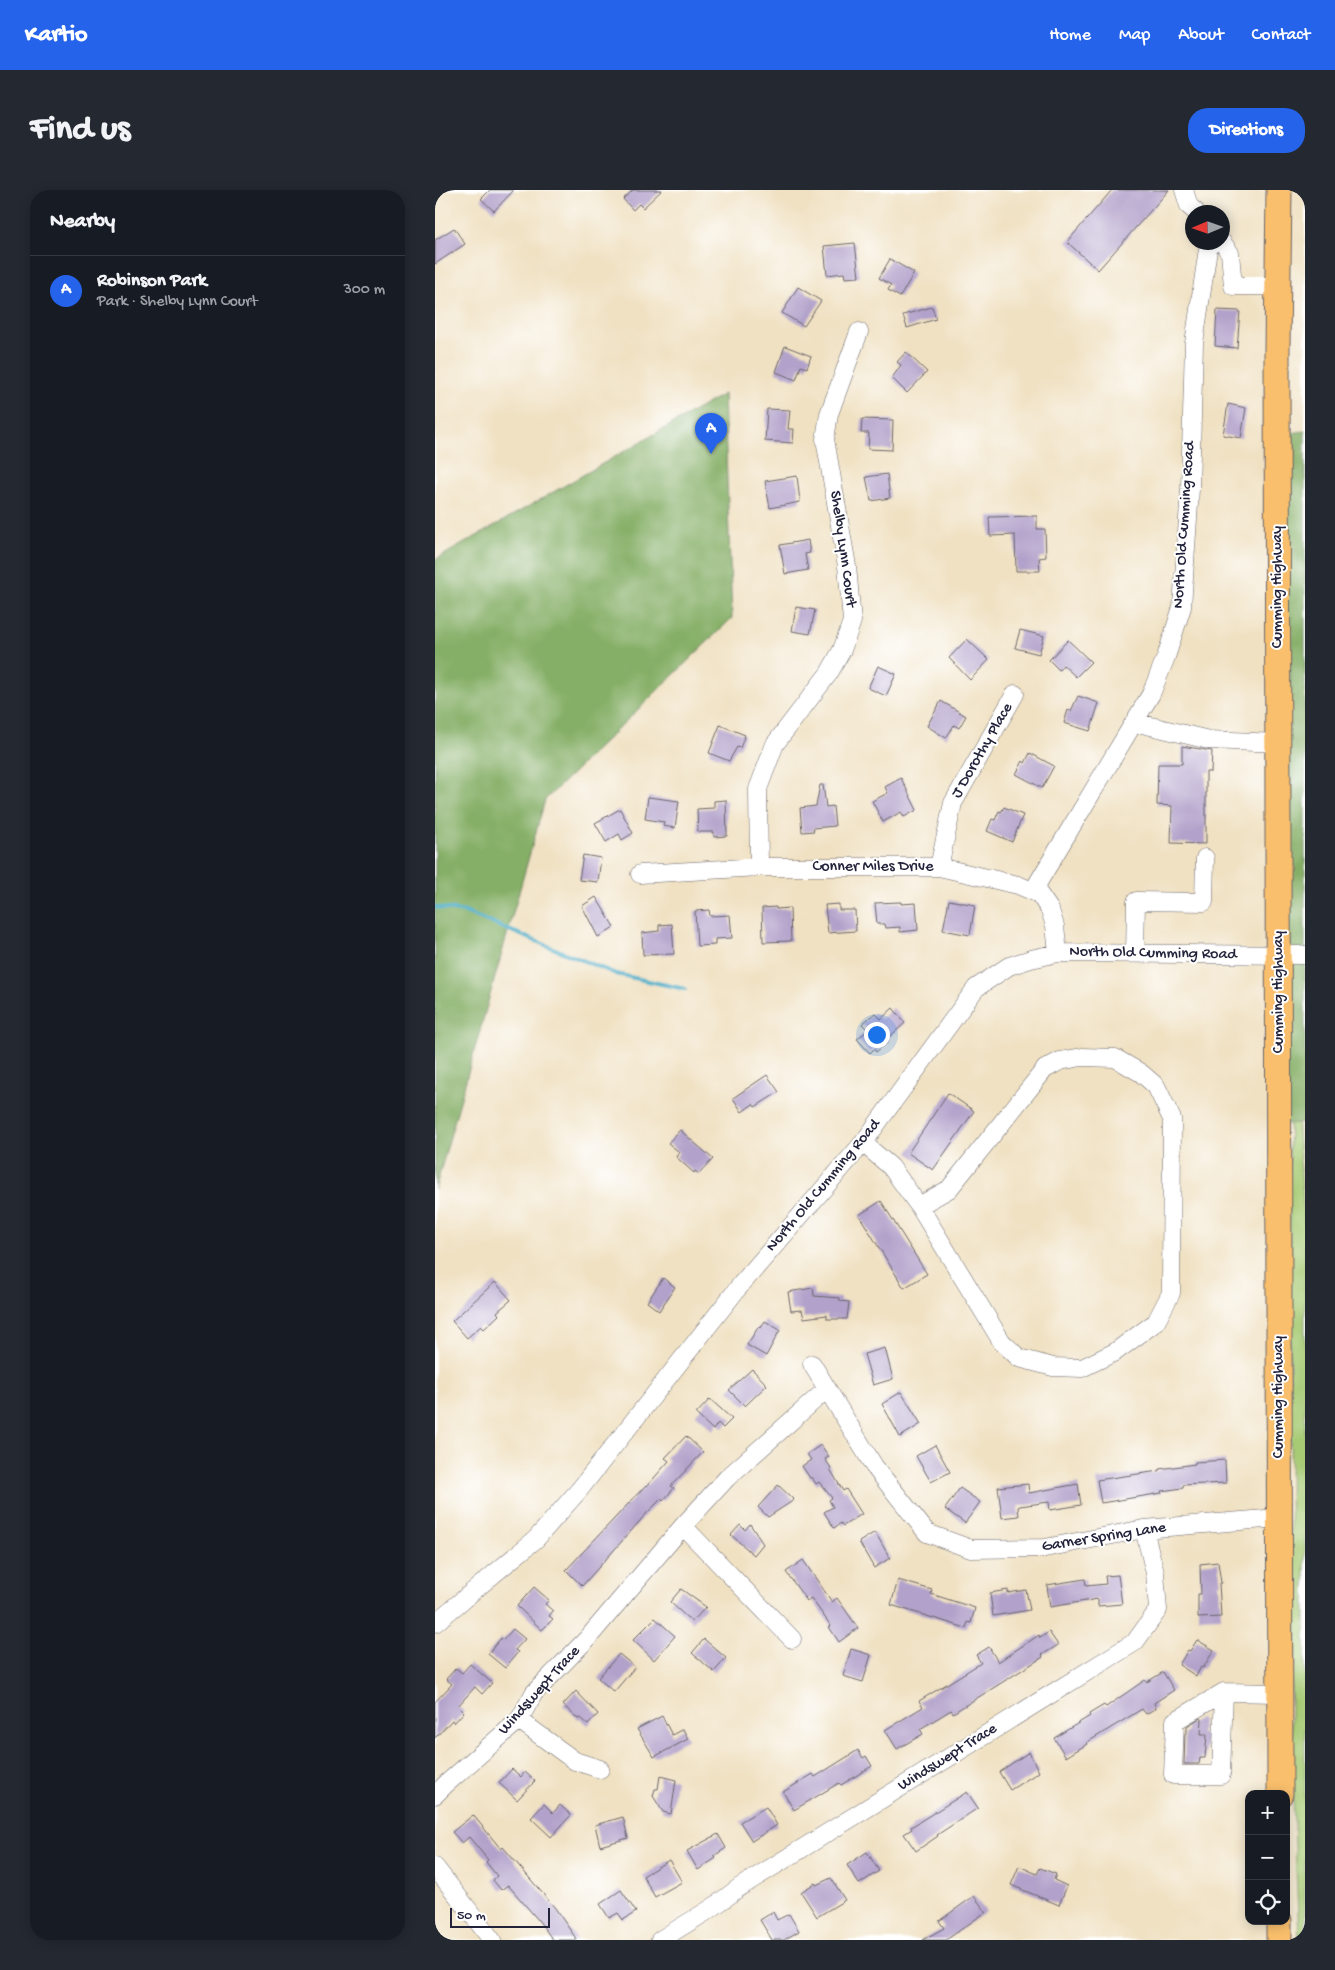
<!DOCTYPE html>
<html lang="en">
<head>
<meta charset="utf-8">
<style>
  :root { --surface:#171b24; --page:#242831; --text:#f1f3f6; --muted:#9ea1a6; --line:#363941; --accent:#2563eb }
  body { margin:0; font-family:"Gochi Hand",sans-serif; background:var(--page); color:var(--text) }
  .controls { position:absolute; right:15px; bottom:15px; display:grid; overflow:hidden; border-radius:10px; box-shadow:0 2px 12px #0003 }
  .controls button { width:45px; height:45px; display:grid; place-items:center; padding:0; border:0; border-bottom:1px solid var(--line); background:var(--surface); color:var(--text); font:25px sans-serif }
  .compass { position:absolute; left:750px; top:15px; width:45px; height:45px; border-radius:50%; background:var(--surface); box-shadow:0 2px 12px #0003; rotate:268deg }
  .scale { position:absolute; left:15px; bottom:12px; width:100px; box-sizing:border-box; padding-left:5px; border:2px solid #22223b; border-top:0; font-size:14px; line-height:18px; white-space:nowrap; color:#22223b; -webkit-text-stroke:4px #fff; paint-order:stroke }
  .you { position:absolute; left:441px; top:844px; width:18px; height:18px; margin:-12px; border:4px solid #fff; border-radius:50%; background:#1a73e8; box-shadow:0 0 0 8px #1a73e833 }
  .badge { display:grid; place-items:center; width:32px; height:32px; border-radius:50%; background:var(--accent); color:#fff; font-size:16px; font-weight:700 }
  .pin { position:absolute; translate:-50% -41px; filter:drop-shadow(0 1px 2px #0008) }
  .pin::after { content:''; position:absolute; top:26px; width:18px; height:15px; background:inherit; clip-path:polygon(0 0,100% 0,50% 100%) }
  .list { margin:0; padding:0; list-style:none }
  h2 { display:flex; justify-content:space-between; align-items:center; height:65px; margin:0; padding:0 20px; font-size:21px }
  h2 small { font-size:16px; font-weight:400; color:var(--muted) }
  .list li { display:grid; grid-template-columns:32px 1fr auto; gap:15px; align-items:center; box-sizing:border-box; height:70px; padding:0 20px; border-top:1px solid var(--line) }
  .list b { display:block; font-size:19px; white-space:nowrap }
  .list p { margin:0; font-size:16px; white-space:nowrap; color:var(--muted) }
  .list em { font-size:16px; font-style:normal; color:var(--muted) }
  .icon { flex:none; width:28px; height:28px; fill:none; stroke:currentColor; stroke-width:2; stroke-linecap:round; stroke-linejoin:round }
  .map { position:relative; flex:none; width:870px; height:1750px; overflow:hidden; border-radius:20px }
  header { display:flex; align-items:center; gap:30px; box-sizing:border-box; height:70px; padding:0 25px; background:var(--accent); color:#fff }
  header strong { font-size:24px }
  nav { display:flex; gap:28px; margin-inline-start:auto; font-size:18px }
  .intro { display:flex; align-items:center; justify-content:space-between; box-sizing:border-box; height:120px; padding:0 30px }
  h1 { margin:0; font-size:35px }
  .button { padding:12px 22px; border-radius:20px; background:var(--accent); color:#fff; font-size:18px; font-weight:700 }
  main { display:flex; gap:30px; padding:0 30px }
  aside { flex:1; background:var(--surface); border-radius:20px; box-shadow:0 2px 12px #0003 }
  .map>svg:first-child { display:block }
</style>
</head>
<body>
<header>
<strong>Kartio</strong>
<nav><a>Home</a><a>Map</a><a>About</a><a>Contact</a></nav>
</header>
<div class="intro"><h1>Find us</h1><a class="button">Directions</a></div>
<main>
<aside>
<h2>Nearby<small></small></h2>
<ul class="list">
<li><span class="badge">A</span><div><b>Robinson Park</b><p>Park · Shelby Lynn Court</p></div><em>300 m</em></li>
</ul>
</aside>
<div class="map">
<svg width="870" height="1750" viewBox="0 0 870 1750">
  <rect width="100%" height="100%" fill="#fff"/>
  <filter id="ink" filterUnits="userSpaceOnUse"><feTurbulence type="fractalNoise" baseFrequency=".02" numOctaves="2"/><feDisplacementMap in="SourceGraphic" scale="10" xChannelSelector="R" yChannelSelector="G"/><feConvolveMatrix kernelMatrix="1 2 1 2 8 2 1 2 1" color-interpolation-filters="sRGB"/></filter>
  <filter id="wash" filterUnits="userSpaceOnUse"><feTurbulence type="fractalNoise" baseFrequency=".0096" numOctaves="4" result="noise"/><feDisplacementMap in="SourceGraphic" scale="20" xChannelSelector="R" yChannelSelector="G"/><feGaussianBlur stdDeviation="1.12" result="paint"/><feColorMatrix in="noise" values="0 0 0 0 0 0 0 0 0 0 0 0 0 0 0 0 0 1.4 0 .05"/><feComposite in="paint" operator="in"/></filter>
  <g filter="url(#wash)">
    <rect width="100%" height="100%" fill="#f0e1c2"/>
    <!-- green -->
    <path fill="#a7cb74" stroke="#647658" d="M854,810L870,1041V1750H864L856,1563Z"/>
    <!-- forest -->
    <path fill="#85af66" stroke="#546850" d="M289,204L297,428L110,610L0,1000V370Z
      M870,241V933L838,934L840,245Z"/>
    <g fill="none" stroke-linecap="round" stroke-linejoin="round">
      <!-- stream -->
      <path stroke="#47acc7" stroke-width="4" d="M0,717L30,722L181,784L250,799"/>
    </g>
    <g id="blocks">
      <!-- building -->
      <path fill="#b2a2cb" d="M55,0H79L59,21L46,9Z
        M198,0H227L208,18L204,14L198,20L188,9Z
        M677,0H734L663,80L632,52Z
        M19,38L30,54L0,74V50Z
        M420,53L424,87L410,88L409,83L392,85L389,56Z
        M455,69L479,83L465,107L453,100L456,95L444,88Z
        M363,97L386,111L369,136L347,123Z
        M497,117L501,129L472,138L468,125Z
        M782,120L805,121L802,158L780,156Z
        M350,156L376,166L372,178L366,176L361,190L341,182Z
        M471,162L492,182L472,203L457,188L466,175L462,172Z
        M793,214L811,218L806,248L788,245Z
        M332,219L355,220L353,239H359L358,253L330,251Z
        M427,229L458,230L457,260L433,259L434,243H426Z
        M452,284L455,308L436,311L431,287Z
        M362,286L365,312L335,318L330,291Z
        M602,326V339H610L611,367L604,368L605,381H581L580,345L555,346L554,327Z
        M373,350L375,363L370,364L373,380L350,384L345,355Z
        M361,417L380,420L375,444L357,441Z
        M585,440L609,446L604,464L580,458Z
        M532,449L554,470L535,490L514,468Z
        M633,450L656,472L641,487L628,475L624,480L614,470Z
        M443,476L461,484L451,506L433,498Z
        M643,506L664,513L655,541L629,533L633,520L636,521Z
        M506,511L531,526L524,538L519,535L511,548L492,536Z
        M285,535L310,545L305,558L302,557L294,571L274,563Z
        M747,556L777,561L776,582H771V654L736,653L737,616L722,615L723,574H747Z
        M595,563L619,576L607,598L581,584L588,571L590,573Z
        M466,588L482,620L469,627L466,622L448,632L437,611L453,603L450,597Z
        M385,595H388L391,617L398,616L400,636L378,638L379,641L367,642L365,618L381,616Z
        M213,607L244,611L240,638L228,636L229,632L210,629Z
        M291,610L292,646L279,647V642H263L262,619L279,618V611Z
        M569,617L588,625L577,652L552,641L557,629L560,630L564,621L566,622Z
        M185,619L198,643L187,650L184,644L171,652L160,633Z
        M148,665L166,668L163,692L144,690Z
        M161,707L179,737L163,747L147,716Z
        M514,710L540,715L535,745L508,740Z
        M466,712V714L481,713L483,740L465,742V737L451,738L450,734H442L440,713Z
        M404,714V720H420L421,741L393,743L390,715Z
        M341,717V719L355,718L356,751L328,752L327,718Z
        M274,720L275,726L295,725L297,748L280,749V755L262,756L260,721Z
        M237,734L239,764L208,765L207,743L224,741V735Z
        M458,818L470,833L452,849L454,851L441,862L439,859L435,863L422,849L433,840L427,834L440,823L446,829Z
        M332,885L344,902L320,917L318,914L307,922L298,908Z
        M513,903L539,921L498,980L473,963Z
        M245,940L278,969L264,984L260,981L259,983L241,967L244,962L233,953Z
        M446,1011L492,1084L469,1098L424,1025Z
        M228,1088L240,1097L224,1121L212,1112Z
        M60,1092L76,1110L62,1122L64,1125L49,1139L46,1136L32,1148L17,1131Z
        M378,1098L379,1106L405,1108V1111L414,1112L412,1129H392V1125L369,1128L367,1120L356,1121L353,1102Z
        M330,1131L345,1140L331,1166L312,1155L324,1136L326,1138Z
        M450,1158L458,1189L438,1195L429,1164Z
        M317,1179L332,1195L310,1216L294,1200Z
        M466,1202L486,1234L465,1247L447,1214Z
        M275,1209L297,1229L288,1238L283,1233L278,1240L261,1224Z
        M251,1246L268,1262L236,1296L239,1298L228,1311L226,1309L212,1323L147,1396L131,1380L211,1295L212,1296L234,1271L230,1268Z
        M386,1255L394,1267L390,1269L396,1278L395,1279L408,1301L411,1299L427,1324L408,1336L406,1333L399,1338L389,1322L398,1317L394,1310L397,1308L384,1292L381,1294L377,1288H375L367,1276L376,1270L372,1264Z
        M500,1255L515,1282L496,1292L481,1266Z
        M790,1270L791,1293L748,1295V1298L726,1301L727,1303L666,1313L662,1290L724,1281V1279L760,1274V1272Z
        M593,1294L594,1303L643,1294L646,1315L615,1320L614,1312L585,1316L583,1317L584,1326L567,1328L563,1297Z
        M343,1295L359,1310L333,1327L323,1317Z
        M525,1298L545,1312L530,1333L510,1319Z
        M315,1334L328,1354L319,1365L296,1345L305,1335L310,1340Z
        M440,1342L455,1368L439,1378L424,1352Z
        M368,1370L397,1412L402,1408L423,1438L404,1452L394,1437L396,1436L376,1408L372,1411L351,1382Z
        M783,1372L786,1393H784L786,1427L763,1428V1404H766L765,1374Z
        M683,1385L687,1414L663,1416V1409L615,1417L612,1395L650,1389L651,1396L671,1394L670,1386Z
        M463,1390L497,1400L496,1404L540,1418L536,1433L533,1432L531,1438L456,1415Z
        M99,1397L114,1410L110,1414L118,1421L114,1426L118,1429L107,1440L82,1416Z
        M246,1399L271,1417L257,1432L235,1412Z
        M573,1400V1403L591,1400L595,1420L558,1426L555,1403Z
        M220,1428L240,1446L219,1470L198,1450Z
        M78,1439L90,1449L80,1460L83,1462L70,1478L53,1464L66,1448L68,1450Z
        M614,1442L623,1455L607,1465L608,1467L518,1523L516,1520L485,1539L488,1544L462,1559L450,1540L488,1517L484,1511L546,1473L541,1465L554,1457L563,1472L604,1445L605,1448Z
        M269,1449L291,1468L279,1482L257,1463Z
        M762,1450L779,1460L768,1478L766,1477L761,1486L744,1475L753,1460L755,1461Z
        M416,1459L436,1465L428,1492L408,1486Z
        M184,1464L200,1477L179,1502L163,1488Z
        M35,1474L57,1493L47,1504L40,1497L23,1516L29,1522L19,1533L17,1530L0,1548V1512L17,1494L11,1489L21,1478L27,1483Z
        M728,1482L739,1500L719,1513L721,1518L711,1524L707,1519L651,1553L652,1554L631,1567L619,1548L655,1526L654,1524L669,1515L671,1517L710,1490L712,1492Z
        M141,1501L163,1524L153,1535L145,1528L143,1529L128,1515Z
        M227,1526L237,1545L248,1539L253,1549L219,1567L202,1539Z
        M765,1528L767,1529L766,1544H772L770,1568H765L764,1574H749L750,1543H752V1536Z
        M423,1560L428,1568L431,1566L437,1576L406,1595L404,1593L359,1620L348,1602L378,1584L380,1587Z
        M594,1562L604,1582L575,1600L564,1582Z
        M77,1579L86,1587L90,1582L100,1591L82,1610L64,1593Z
        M225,1586L241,1590L236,1624L228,1622L218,1606L220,1599H223Z
        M532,1602L543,1618L502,1645L503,1646L481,1661L469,1644L477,1639L476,1637Z
        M109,1614L118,1623L125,1615L136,1625L116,1647L96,1628Z
        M331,1617L342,1635L317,1651L305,1632Z
        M38,1625L66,1659L68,1657L120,1718L142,1750H118L104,1731L73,1695L66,1700L58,1690L62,1686L51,1672L53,1670L34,1647L27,1653L17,1642Z
        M188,1627L193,1648L165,1656L160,1635Z
        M283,1644L291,1658L279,1666L281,1668L263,1680L252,1661Z
        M432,1662L444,1681L424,1694L412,1675Z
        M234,1670L247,1692L220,1707L208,1686Z
        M584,1676L602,1684L605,1678L621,1684L619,1690L632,1696L624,1715L576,1695Z
        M396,1688L410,1710L382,1727L366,1702L380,1693L381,1695Z
        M186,1700L201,1722L188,1730L183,1723L174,1728L165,1714Z
        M539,1706L551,1722L511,1750H487L509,1738L504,1731Z
        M338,1722L342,1730L354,1724L364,1741L349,1750H337L325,1730Z"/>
    </g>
  </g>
  <g filter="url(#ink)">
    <use href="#blocks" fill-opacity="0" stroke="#6a656a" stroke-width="1"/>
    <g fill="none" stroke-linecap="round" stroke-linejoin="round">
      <defs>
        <path id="minor" d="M749,0L754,16L761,22
          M787,52L795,63L798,96H843
          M699,532L774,550L843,553
          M324,677L323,599L340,554L394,483L407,460L417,431L412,376L390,249L394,224L424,142
          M504,677L518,613L580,504
          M205,684L324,677H504L583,695L604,704L615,720L620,736L623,763
          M598,701L716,504L731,467L747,417L755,299L759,153L774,52
          M700,764L701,711L769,712L770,668
          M428,953L456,977L484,1016L567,1152L584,1168L618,1177L647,1178L680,1162L721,1132L736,1103L737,929L721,896L706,883L680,868L647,867L625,871L610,879L514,999L484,1016
          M377,1174L439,1276L492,1343L536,1359L610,1358L709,1339L843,1328
          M248,1336L357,1449
          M0,1433L101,1349L145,1299L303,1098L428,953L541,798L574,776L596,769L623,763L870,765
          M789,1502L786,1585H738L740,1531L789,1502L844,1503
          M84,1530L140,1571L165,1579
          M0,1605L11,1594L84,1530L99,1503L152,1449L248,1336L292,1288L392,1199
          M0,1677L57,1750
          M225,1750L277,1718L305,1697L700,1452L723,1420L720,1383L709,1339"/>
        <path id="highway" d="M844,0L842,159L845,1604
          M844,1750V1731"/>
      </defs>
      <!-- minor casing -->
      <use href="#minor" stroke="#6a656a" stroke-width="19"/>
      <!-- highway casing -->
      <use href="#highway" stroke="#6a656a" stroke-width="27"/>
      <!-- minor -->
      <use href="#minor" stroke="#fff" stroke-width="18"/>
      <!-- highway -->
      <use href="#highway" stroke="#f9bf6c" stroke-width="25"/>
    </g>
  </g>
  <g text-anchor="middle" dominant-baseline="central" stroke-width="4" stroke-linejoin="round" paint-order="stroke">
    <!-- street labels -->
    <g font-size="16" fill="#22223b" stroke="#fff">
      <text transform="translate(750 335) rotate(-86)">North Old Cumming Road</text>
      <text transform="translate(407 359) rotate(82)">Shelby Lynn Court</text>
      <text transform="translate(843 397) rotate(-90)">Cumming Highway</text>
      <text transform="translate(548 561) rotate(-60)">J Dorothy Place</text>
      <text x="438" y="677">Conner Miles Drive</text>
      <text transform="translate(718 764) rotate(1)">North Old Cumming Road</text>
      <text transform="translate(844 802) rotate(-90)">Cumming Highway</text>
      <text transform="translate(389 996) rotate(-50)">North Old Cumming Road</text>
      <text transform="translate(844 1207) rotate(-90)">Cumming Highway</text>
      <text transform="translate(669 1348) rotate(-9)">Garner Spring Lane</text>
      <text transform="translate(105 1501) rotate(-48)">Windswept Trace</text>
      <text transform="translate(513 1568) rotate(-32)">Windswept Trace</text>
    </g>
  </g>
</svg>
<div class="controls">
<button>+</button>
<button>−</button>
<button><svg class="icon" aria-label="locate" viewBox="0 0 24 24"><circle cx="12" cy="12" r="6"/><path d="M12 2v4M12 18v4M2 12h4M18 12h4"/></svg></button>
</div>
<svg class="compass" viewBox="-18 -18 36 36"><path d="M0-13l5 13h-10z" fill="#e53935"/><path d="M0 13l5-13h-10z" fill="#9ea1a6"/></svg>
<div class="scale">50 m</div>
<div class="you"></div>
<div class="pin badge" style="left:276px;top:264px">A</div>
</div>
</main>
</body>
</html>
